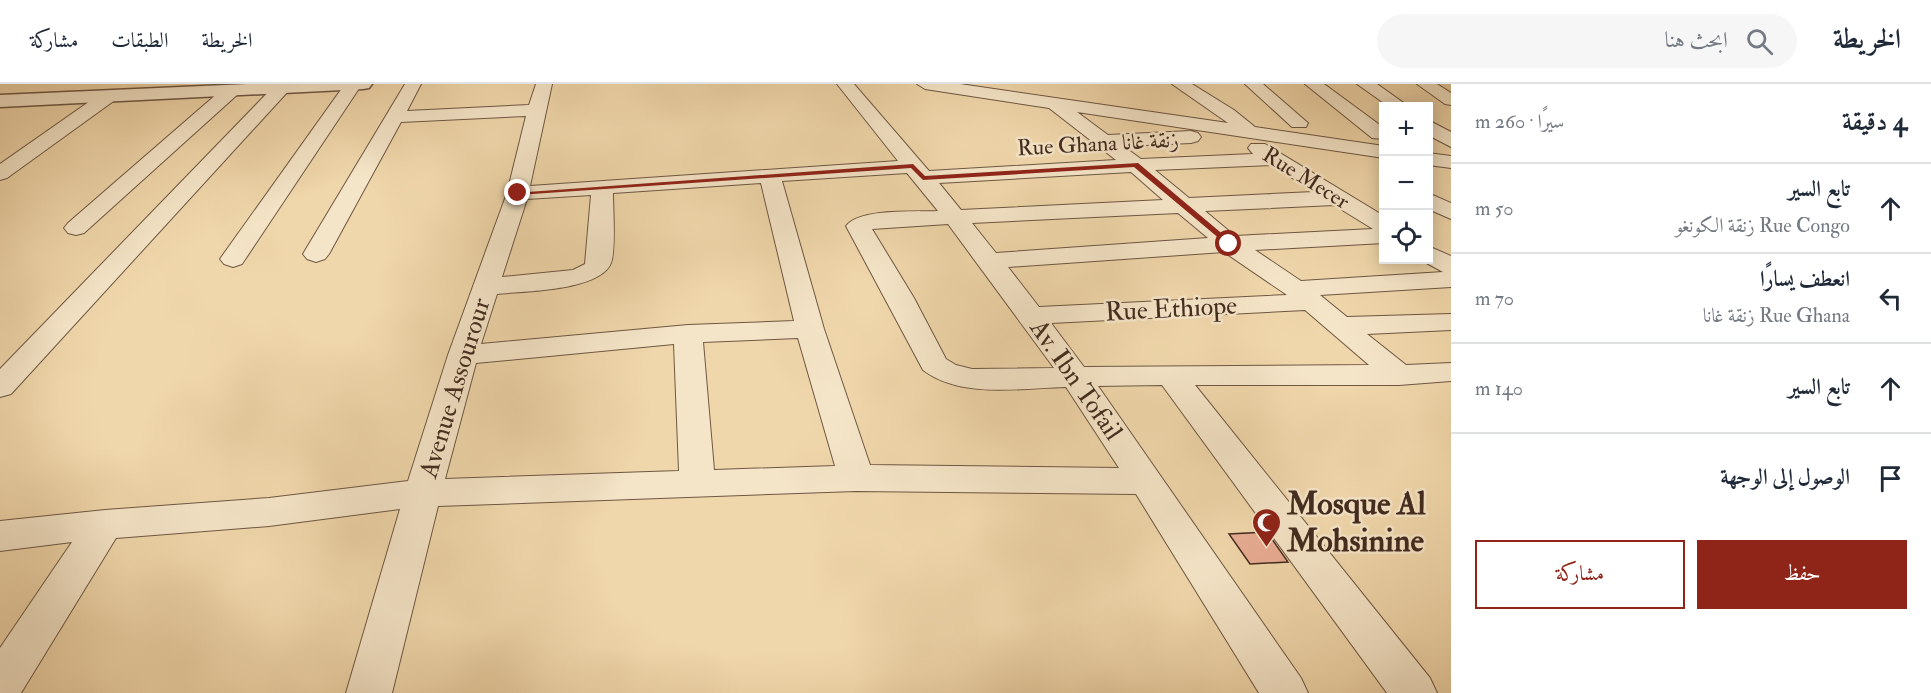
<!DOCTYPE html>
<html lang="ar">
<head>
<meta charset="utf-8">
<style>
  :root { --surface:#fff; --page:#f6f6f7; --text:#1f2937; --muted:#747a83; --line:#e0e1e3; --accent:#8f2418 }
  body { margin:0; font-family:"IM FELL Double Pica",Amiri,serif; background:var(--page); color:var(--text); direction:rtl }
  .controls { position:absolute; right:18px; top:18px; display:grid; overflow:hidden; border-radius:0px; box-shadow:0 3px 15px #0003 }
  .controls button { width:54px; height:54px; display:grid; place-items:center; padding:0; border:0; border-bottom:2px solid var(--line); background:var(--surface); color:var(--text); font:30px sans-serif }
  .stop { position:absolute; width:18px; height:18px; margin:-14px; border:4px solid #8f2418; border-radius:50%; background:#fff }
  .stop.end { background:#8f2418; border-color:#fff; box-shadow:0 2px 6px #0008 }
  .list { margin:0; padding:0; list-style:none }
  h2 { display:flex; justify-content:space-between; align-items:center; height:78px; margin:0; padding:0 24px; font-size:26px }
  h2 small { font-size:20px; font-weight:400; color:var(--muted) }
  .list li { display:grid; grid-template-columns:39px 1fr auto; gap:18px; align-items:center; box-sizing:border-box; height:90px; padding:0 24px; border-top:2px solid var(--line) }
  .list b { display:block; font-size:22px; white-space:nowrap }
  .list p { margin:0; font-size:20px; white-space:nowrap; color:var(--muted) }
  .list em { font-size:20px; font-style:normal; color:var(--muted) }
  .actions { display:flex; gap:12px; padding:18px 24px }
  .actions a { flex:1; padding:14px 0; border:2px solid var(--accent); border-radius:0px; text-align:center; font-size:21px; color:var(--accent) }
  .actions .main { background:var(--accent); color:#fff }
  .icon { flex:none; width:33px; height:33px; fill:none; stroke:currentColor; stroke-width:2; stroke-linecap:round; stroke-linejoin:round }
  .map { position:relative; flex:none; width:1451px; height:609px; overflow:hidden; direction:ltr }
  header { display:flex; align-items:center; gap:36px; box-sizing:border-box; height:84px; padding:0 30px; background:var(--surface); border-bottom:2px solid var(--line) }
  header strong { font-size:28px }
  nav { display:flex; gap:33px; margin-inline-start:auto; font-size:21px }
  .search { width:420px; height:54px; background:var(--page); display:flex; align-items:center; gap:15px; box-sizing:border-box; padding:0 21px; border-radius:33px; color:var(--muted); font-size:22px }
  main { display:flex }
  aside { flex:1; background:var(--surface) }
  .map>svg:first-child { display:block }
</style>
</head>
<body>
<header>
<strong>الخريطة</strong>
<div class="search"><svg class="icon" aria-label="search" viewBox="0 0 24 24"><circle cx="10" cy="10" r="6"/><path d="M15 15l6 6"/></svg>ابحث هنا</div>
<nav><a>الخريطة</a><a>الطبقات</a><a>مشاركة</a></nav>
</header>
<main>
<aside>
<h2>4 دقيقة<small>سيرًا · 260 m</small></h2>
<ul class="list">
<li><svg class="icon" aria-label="ahead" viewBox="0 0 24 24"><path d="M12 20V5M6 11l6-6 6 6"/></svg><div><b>تابع السير</b><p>Rue Congo زنقة الكونغو</p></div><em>50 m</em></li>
<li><svg class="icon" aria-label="left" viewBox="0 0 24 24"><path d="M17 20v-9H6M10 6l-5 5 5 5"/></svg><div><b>انعطف يسارًا</b><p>Rue Ghana زنقة غانا</p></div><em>70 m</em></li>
<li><svg class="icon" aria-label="ahead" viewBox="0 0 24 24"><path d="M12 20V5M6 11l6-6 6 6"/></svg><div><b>تابع السير</b></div><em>140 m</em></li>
<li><svg class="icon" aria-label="arrive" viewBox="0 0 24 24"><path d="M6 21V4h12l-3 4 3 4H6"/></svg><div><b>الوصول إلى الوجهة</b></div></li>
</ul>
<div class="actions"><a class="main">حفظ</a><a>مشاركة</a></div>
</aside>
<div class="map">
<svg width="1451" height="609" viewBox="0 0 1451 609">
  <rect width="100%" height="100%" fill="#f0d7ab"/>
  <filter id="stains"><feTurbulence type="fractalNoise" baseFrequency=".00333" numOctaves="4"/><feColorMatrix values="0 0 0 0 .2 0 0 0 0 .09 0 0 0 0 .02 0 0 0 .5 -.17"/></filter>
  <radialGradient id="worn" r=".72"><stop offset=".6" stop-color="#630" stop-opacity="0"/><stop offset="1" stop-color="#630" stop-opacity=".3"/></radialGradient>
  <!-- building -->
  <path fill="#e9ad94" stroke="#432c20" stroke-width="1.5" d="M1267,448L1288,478L1250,480L1229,450Z"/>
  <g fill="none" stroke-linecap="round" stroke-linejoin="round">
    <defs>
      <path id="minor" d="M276,0H289L292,3L11,310L0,313V285Z
        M345,0H362L242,180L233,183L224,180L220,175Z
        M405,0H421L407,27L529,21L536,0H552L530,102L898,77L837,0H854L929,87L1116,76L1049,24L925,5L917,0H960L1228,39L1172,0H1192L1234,26L1255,43L1384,62V74L1077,28L1108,51L1191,47L1198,49L1201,53L1198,57L1191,59L1123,62L1141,75L1253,70L1248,64L1251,60H1265L1384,132V159L1255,166L1301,197L1443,188L1421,176H1428V162L1451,172V203L1320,211L1347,233L1451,230V246L1367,250L1406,281L1451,279V297L1399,301H1195L1430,594L1437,609H1387L1162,301L1098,302L1301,594L1308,609H1259L1136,410L856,407L438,422L392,609H346L400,425L269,442L116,454L21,609H0V564L72,458L0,467V437L105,426L269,414L408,397L448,271L507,109L526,32L401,38L329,170L325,175L316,178L307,175L303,170ZM1272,81L1314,108L1189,114L1155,86ZM1131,88L1163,116L961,126L939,99ZM907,89L938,127C916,128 859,124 846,142L923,286C961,315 1021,304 1066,303L1119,384L870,381L824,245L782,97ZM761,99L794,237L688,241L481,260L497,210C524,207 600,207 611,179C616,166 613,125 613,109ZM591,111L585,180L573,186L502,193L527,115ZM1334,121L1373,145L1235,152L1205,127ZM1178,129L1208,154L996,169L972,139ZM948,140L1054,284L972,285L956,281L946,275L914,214L872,145ZM1224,168L1287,211L1039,223L1008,183ZM1305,226L1369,281L1084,283L1051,239ZM798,254L835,382L714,386L703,258ZM674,260L679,387L445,395L476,279Z
        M1245,0H1263L1308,39L1306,43H1292Z
        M1305,0H1324L1384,44V55L1372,54Z
        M1357,0H1377L1408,22H1388Z
        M1417,0H1437L1451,9V21L1445,20Z
        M232,1L238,2L241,6L238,10L84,149L76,151L68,149L64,144L68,139L226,2Z
        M109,7L115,8L118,12L115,16L7,94L0,96V80L103,8Z
        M1428,36L1451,48V63L1428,51Z
        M1428,69L1451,72V84L1428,81Z
        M1428,109L1451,119V135L1428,125Z"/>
      <path id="tertiary" d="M248,0H372L369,4L363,5L0,23V11Z"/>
    </defs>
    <!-- minor casing -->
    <use href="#minor" stroke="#6e5743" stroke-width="2"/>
    <!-- tertiary casing -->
    <use href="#tertiary" stroke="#6e5743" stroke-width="3"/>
    <!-- minor -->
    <use href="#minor" fill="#f5e5c8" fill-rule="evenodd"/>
    <!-- tertiary -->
    <use href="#tertiary" fill="#f5e5c8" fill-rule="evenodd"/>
  </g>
  <!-- route -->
  <path fill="#8f2418" d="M1138,79L1232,158V161H1227L1134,83L923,96L911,84L518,111L514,109L913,80L925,92Z"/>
  <!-- icons -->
  <defs>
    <symbol id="mosque-pin" viewBox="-11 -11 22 30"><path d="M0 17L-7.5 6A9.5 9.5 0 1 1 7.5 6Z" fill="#8f2418" stroke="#f5e5c8"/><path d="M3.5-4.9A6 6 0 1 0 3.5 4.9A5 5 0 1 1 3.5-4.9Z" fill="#fff"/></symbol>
  </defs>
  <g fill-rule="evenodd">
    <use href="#mosque-pin" x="1250" y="422" width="33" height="45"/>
  </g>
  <g text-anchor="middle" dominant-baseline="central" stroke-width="5" stroke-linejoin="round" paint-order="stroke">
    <!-- far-street labels -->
    <g font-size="22" fill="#432c20" stroke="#f5e5c8">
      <text transform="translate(1098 60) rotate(-3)">Rue Ghana زنقة غانا</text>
      <text transform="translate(1306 94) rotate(32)">Rue Mecer</text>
    </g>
    <!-- street labels -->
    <g font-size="26" fill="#432c20" stroke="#f5e5c8">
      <text transform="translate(1171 225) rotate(-3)">Rue Ethiope</text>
      <text transform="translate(1076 296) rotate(55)">Av. Ibn Tofail</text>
      <text transform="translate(455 304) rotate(-73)">Avenue Assourour</text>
    </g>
    <!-- near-poi labels -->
    <g font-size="32" font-weight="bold" fill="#432c20" stroke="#f5e5c8" text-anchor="start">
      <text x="1287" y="420">Mosque Al<tspan x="1287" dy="37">Mohsinine</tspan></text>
    </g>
  </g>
  <rect width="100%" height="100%" filter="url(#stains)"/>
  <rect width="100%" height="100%" fill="url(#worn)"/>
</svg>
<div class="controls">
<button>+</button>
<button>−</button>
<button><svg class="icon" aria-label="locate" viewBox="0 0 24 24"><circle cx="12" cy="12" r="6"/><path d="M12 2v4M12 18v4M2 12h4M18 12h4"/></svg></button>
</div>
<div class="stop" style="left:1229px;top:160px"></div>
<div class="stop end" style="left:518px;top:109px"></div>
</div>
</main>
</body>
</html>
